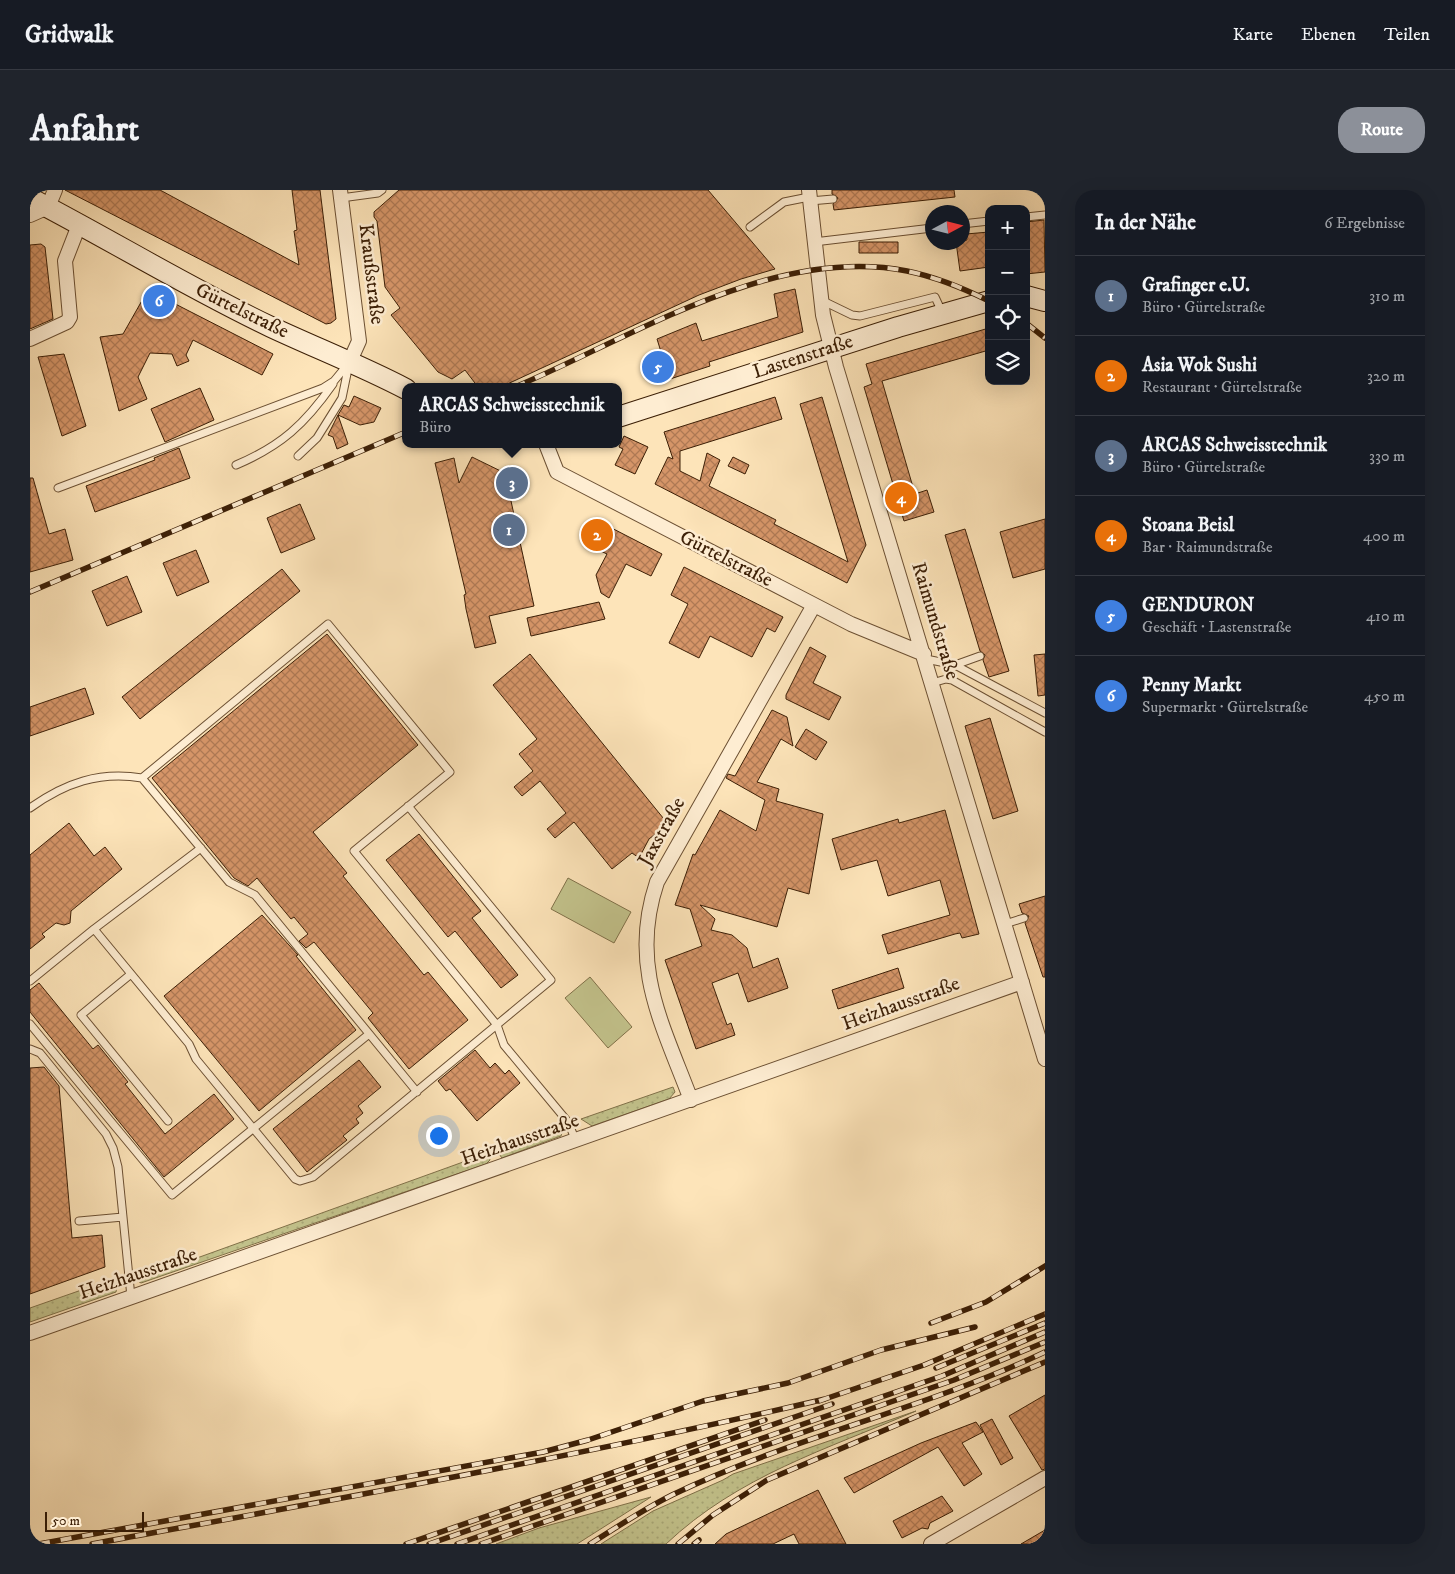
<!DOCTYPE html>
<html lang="de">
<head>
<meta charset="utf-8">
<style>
  :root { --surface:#171b24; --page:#20242c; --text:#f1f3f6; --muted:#9ea1a6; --line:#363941; --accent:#8c9099 }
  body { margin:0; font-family:"IM FELL DW Pica",serif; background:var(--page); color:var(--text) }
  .controls { position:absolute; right:15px; top:15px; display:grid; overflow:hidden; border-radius:10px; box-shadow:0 5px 20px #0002 }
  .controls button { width:45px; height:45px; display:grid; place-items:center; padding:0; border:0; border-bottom:1px solid var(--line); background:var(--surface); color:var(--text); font:25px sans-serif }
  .compass { position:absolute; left:895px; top:15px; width:45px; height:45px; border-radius:50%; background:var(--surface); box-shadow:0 5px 20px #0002; rotate:83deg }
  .scale { position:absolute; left:15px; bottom:12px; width:99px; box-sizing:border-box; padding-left:5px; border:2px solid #3c1f06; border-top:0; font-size:14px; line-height:18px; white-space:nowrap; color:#3c1f06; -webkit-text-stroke:4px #feedd2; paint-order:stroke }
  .you { position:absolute; left:408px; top:945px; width:18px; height:18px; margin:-12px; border:4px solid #fff; border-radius:50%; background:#1a73e8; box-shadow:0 0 0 8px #1a73e833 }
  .badge { display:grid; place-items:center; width:32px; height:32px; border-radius:50%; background:var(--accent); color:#fff; font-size:16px; font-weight:700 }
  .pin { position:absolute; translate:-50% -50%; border:2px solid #fff; box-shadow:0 1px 5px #0006 }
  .popup { position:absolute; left:372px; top:193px; width:220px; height:65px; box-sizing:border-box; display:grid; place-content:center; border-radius:10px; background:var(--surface); filter:drop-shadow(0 1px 4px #0005); font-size:16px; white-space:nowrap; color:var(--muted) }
  .popup b { font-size:19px; color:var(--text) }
  .popup::after { content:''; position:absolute; left:50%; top:100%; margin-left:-10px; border:10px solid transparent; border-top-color:var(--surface) }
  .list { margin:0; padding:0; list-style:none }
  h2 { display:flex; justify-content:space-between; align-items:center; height:65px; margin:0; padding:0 20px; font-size:21px }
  h2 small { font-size:16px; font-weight:400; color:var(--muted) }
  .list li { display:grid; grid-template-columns:32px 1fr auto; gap:15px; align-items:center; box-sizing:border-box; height:80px; padding:0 20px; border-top:1px solid var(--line) }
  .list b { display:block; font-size:19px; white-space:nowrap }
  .list p { margin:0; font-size:16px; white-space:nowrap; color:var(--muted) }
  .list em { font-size:16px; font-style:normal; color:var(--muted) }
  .icon { flex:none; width:28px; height:28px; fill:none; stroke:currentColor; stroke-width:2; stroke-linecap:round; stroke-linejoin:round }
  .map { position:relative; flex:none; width:1015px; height:1354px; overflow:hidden; border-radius:20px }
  header { display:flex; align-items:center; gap:30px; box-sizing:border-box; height:70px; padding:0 25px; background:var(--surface); border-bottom:1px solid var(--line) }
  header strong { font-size:24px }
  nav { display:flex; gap:28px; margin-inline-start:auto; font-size:18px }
  .intro { display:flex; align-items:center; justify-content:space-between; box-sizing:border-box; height:120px; padding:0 30px }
  h1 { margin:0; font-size:35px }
  .button { padding:12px 22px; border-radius:20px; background:var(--accent); color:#fff; font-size:18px; font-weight:700 }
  main { display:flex; gap:30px; padding:0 30px }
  aside { flex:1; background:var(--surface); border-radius:20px; box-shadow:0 5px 20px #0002 }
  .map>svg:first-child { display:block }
</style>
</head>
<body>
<header>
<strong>Gridwalk</strong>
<nav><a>Karte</a><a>Ebenen</a><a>Teilen</a></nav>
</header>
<div class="intro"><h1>Anfahrt</h1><a class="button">Route</a></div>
<main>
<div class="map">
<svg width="1015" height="1354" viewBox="0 0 1015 1354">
  <defs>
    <pattern id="grass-dots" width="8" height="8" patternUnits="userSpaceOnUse" patternTransform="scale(1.25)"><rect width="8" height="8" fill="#c3c38c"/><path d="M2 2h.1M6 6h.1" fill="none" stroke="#a8a777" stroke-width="1.8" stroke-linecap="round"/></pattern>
    <pattern id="building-cross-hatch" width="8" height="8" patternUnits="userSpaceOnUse" patternTransform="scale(1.25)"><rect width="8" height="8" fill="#d59568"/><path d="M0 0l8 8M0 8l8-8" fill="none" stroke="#ae7954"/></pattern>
  </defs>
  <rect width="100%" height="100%" fill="#fde4b9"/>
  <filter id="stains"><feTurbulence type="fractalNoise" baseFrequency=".004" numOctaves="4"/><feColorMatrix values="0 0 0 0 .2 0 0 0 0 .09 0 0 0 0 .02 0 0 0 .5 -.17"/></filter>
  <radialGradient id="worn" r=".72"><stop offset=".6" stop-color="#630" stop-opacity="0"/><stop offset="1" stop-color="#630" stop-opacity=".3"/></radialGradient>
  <!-- grass -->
  <path fill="url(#grass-dots)" stroke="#807149" d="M643,897L645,902L639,909L562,936L551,929Z
    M530,937L533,940L531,946L472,968L466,960Z
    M458,963L460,970L456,974L111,1093L106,1090Z
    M80,1090L87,1096L86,1102L0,1132V1118Z
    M886,1221C797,1259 708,1286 636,1354H571L623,1321L693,1290L703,1284Z
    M621,1307L547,1354H466L509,1338Z"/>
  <!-- park -->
  <path fill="#c3c38c" stroke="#807149" d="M538,688L601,722L584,753L521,719Z
    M560,787L602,837L578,858L535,808Z"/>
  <!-- building -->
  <path fill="url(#building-cross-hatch)" stroke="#3c1f06" d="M35,0H130L269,75L264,41L267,40L262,0H290L306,129L301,133L296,134Z
    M369,0H678L745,79L711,89L669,105L471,197H448L435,180L422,189L408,182L361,125L370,118L355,97L347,31L344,27V22Z
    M802,0H924L925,7L804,20L803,14L808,8L802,4Z
    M1014,30L1015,82L996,84V32Z
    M959,42V77L930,81L926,52L937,50L936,44Z
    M829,52H868V63H829Z
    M11,54L15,57L23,129L0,139V55Z
    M765,99L773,142L679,172L680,176L640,189L639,185L621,191L614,169L632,165L627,149L666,133L672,151L748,127L744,104Z
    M118,100L243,164L232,185L163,150L156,165L159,171L147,176L142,164L120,163L108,187L117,209L89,221L70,147L93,144Z
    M959,138V160L852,191L885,304L897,300L904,322L874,331L834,197L842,194L836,174Z
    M34,164L56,236L32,246L8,167Z
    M170,198L184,230L135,252L121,219Z
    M324,206L351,218L344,232L330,235L308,225L314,215L319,217Z
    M745,207L752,229L650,261V281L670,291L677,263L690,270L679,296L746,330L744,334L818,372L770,214L792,207L836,355L817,393L625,294L638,267L643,269L634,242Z
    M308,225L318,254L307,259L303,247L298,245Z
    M594,246L618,257L605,284L585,275L593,259L589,257Z
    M149,258L160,288L65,322L56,296L125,270L124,268Z
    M442,267L491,291L481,311L504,416L459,426L466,453L445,458L436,419L434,405L436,404L405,273L424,268L429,293Z
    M703,267L719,275L715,284L698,276Z
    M0,288H3L19,344L35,339L43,370L0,382Z
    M270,314L285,349L251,363L237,328Z
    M1015,329V379L983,388L970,342Z
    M566,330L632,364L621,386L596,374L579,408L571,403L566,385L577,364L554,353Z
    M935,339L979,481L959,487L953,470L955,465L950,461L915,345Z
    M166,360L179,392L147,406L133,373Z
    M654,377L753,427L745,442L737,438L722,467L680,446L669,468L639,453L658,414L641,405Z
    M252,379L270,401L110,529L92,507Z
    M97,386L112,422L77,436L62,401Z
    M569,412L575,429L501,446L497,428Z
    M297,444L388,555L283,642L317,683L313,686L394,785L398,782L438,830L379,879L338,828L343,823L284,752L276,758L269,751L278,744L264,727L261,729L227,688L218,696L204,688L122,588Z
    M780,457L796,466L783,493L811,507L799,530L756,509V505Z
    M500,464L638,634L619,649L609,668L602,663L582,679L544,632L525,648L517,639L536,623L510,591L492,606L484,597L503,581L489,564L507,549L463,495Z
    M1015,464V505L1008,506L1004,465Z
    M55,498L64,524L0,546V517Z
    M742,520L757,527L763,556L751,549L727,592L749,599L746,611L793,624L779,704L758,698L747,737L670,715L685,729L681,740L702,745L717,758L723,778L748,768L758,798L718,812L708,783L682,793L697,835L701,833L705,845L666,859L635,770L672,756L660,719L645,715L663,664L665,665L690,620L726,641L735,610L696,588L698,584L705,586Z
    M960,528L988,621L963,629L935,536Z
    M776,539L797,552L786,570L765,557Z
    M915,620L949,744L932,748L930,743L925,744L858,764L852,745L920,725L910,690L858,706L847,670L811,680L802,649L868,629L869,633Z
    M39,633L64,666L75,657L92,679L41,721L40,733L34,735L26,733L12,744L15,747L0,759V665Z
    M389,644L451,721L442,728L488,785L471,798L425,741L418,747L356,670Z
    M1015,706V787H1013L995,733L999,726L992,723L989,714Z
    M232,725L268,765L266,766L326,840L229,921L134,806Z
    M868,778L874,798L808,819L802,800Z
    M9,793L63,859L68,855L98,892L95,894L135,944L184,904L204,929L134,987L0,822V800Z
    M445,860L460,878L465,873L475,884L479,880L490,893L447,931L420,899L416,901L408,891Z
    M329,870L351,897L328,916L333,923L326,929L329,933L313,946L317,950L277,982L243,939Z
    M14,877L29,896L42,1048L72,1045L75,1077L0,1104V878Z
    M1015,1205V1279L1012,1280L979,1226Z
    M962,1229L983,1268L971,1275L950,1235Z
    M946,1232L953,1242L932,1253L952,1284L934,1296L908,1257L824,1303L814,1288L891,1253Z
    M788,1300L816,1354H769L764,1344L743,1354H685L696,1344Z
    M912,1306L923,1321L900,1333L898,1339L892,1338L872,1348L863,1331Z
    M1015,1340V1354H991Z"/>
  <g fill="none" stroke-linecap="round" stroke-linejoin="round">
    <defs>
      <path id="lane" d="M311,8L348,3L352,0
        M780,11L803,9
        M996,27L1015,25
        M932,34L959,31
        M720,37L754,12L779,7
        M784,52L902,38
        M791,110L822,125L830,126L905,107L912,122
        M268,266L287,248L312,208L319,174
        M206,275C251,256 275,234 303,194
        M28,298L293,198L304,191L318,174
        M896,469L925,475L950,466
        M925,475L1015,523
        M902,493L916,489L922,490L1015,542
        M0,618C35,593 69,581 112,588
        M171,658L64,739L159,854L166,869L265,989L270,991L283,987L521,790L378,616
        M975,734L994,728
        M101,784L51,825L138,931
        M0,791L64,739
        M0,834L142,1005L339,844
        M0,859L10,863L76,944L83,958L88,977L101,1107
        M387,902L225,705L199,692L112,588L298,434L420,582L324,661L467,835L474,855L538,932L546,951
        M49,1031L93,1027"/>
      <path id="street" d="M310,0L329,151L320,171
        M779,0L793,125L806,177L1015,869
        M0,25L18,17L25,0
        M0,149L37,132L40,127L35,71L49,35
        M516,254L527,282L821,434L894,464
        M661,910C632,833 599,775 627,692L784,415
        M0,1143L992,792
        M901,1354L1015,1288"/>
      <path id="secondary" d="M0,8C81,50 159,98 241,137C286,158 332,176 376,199
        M996,106L1015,111
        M588,227L868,137L959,111"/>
    </defs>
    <!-- lane casing -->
    <use href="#lane" stroke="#6c5033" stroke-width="9"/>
    <!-- street casing -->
    <use href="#street" stroke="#6c5033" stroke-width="16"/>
    <!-- secondary casing -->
    <use href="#secondary" stroke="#3c1f06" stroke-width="22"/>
    <!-- lane -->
    <use href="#lane" stroke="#feedd2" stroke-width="7"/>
    <!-- street -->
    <use href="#street" stroke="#feedd2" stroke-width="14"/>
    <!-- secondary -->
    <use href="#secondary" stroke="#feedd2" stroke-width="20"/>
    <defs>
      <path id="rail" d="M996,133L1015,148
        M485,197C603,147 743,55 877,81C906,87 933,98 959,111
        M0,402L376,242
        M901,1133L956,1112L1015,1076
        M906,1178L1015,1133
        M789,1211L894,1175L1015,1124
        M9,1354L513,1262L558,1250L673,1211L758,1193L851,1160L945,1137
        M62,1354C307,1309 552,1266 795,1209
        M376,1354L735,1230
        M399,1354L802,1214
        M427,1354L912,1186L1015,1142
        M451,1354L924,1190L1015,1152
        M560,1354C587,1337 614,1319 642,1305C762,1247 895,1219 1015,1162
        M648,1354L683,1325L737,1290L1015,1172
        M664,1354L669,1350"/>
    </defs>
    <!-- rail casing -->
    <use href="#rail" stroke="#3c1f06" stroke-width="5.5"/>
    <!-- rail -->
    <use href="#rail" stroke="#feedd2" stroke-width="4" stroke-dasharray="11" stroke-linecap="butt"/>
  </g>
  <g text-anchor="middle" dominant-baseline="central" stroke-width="5" stroke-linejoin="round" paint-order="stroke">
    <!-- street labels -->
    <g font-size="20" fill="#3c1f06" stroke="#feedd2">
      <text transform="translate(341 84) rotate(83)">Kraußstraße</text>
      <text transform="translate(212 121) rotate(26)">Gürtelstraße</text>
      <text transform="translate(773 167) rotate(-18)">Lastenstraße</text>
      <text transform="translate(696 369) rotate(27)">Gürtelstraße</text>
      <text transform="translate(905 431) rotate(73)">Raimundstraße</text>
      <text transform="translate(632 642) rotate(-61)">Jaxstraße</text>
      <text transform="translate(871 814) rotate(-20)">Heizhausstraße</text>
      <text transform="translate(490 950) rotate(-19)">Heizhausstraße</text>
      <text transform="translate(108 1084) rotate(-19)">Heizhausstraße</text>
    </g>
  </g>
  <rect width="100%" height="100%" filter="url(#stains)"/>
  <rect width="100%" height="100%" fill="url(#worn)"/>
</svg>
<div class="controls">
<button>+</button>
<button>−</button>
<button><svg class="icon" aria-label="locate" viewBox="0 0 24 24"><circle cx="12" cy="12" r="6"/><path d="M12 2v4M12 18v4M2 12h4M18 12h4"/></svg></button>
<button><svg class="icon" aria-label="layers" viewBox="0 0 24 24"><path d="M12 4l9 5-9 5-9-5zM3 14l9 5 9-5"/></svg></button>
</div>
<svg class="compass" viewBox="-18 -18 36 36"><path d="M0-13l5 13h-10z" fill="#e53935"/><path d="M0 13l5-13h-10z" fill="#9ea1a6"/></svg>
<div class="scale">50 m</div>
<div class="you"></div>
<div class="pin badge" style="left:479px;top:340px;background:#5c6f8a">1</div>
<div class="pin badge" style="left:567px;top:345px;background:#e8710a">2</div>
<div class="pin badge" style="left:482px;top:293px;background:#5c6f8a">3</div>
<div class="popup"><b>ARCAS Schweisstechnik</b>Büro</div>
<div class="pin badge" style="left:871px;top:308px;background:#e8710a">4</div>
<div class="pin badge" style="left:628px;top:177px;background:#3f7fe0">5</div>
<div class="pin badge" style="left:129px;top:111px;background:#3f7fe0">6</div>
</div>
<aside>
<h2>In der Nähe<small>6 Ergebnisse</small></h2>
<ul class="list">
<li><span class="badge" style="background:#5c6f8a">1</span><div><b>Grafinger e.U.</b><p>Büro · Gürtelstraße</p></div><em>310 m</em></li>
<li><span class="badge" style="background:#e8710a">2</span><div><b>Asia Wok Sushi</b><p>Restaurant · Gürtelstraße</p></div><em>320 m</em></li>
<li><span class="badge" style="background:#5c6f8a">3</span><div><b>ARCAS Schweisstechnik</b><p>Büro · Gürtelstraße</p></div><em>330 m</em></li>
<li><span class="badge" style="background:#e8710a">4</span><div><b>Stoana Beisl</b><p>Bar · Raimundstraße</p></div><em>400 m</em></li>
<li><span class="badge" style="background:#3f7fe0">5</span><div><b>GENDURON</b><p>Geschäft · Lastenstraße</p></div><em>410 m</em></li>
<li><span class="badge" style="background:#3f7fe0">6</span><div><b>Penny Markt</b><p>Supermarkt · Gürtelstraße</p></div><em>450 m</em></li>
</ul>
</aside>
</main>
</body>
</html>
